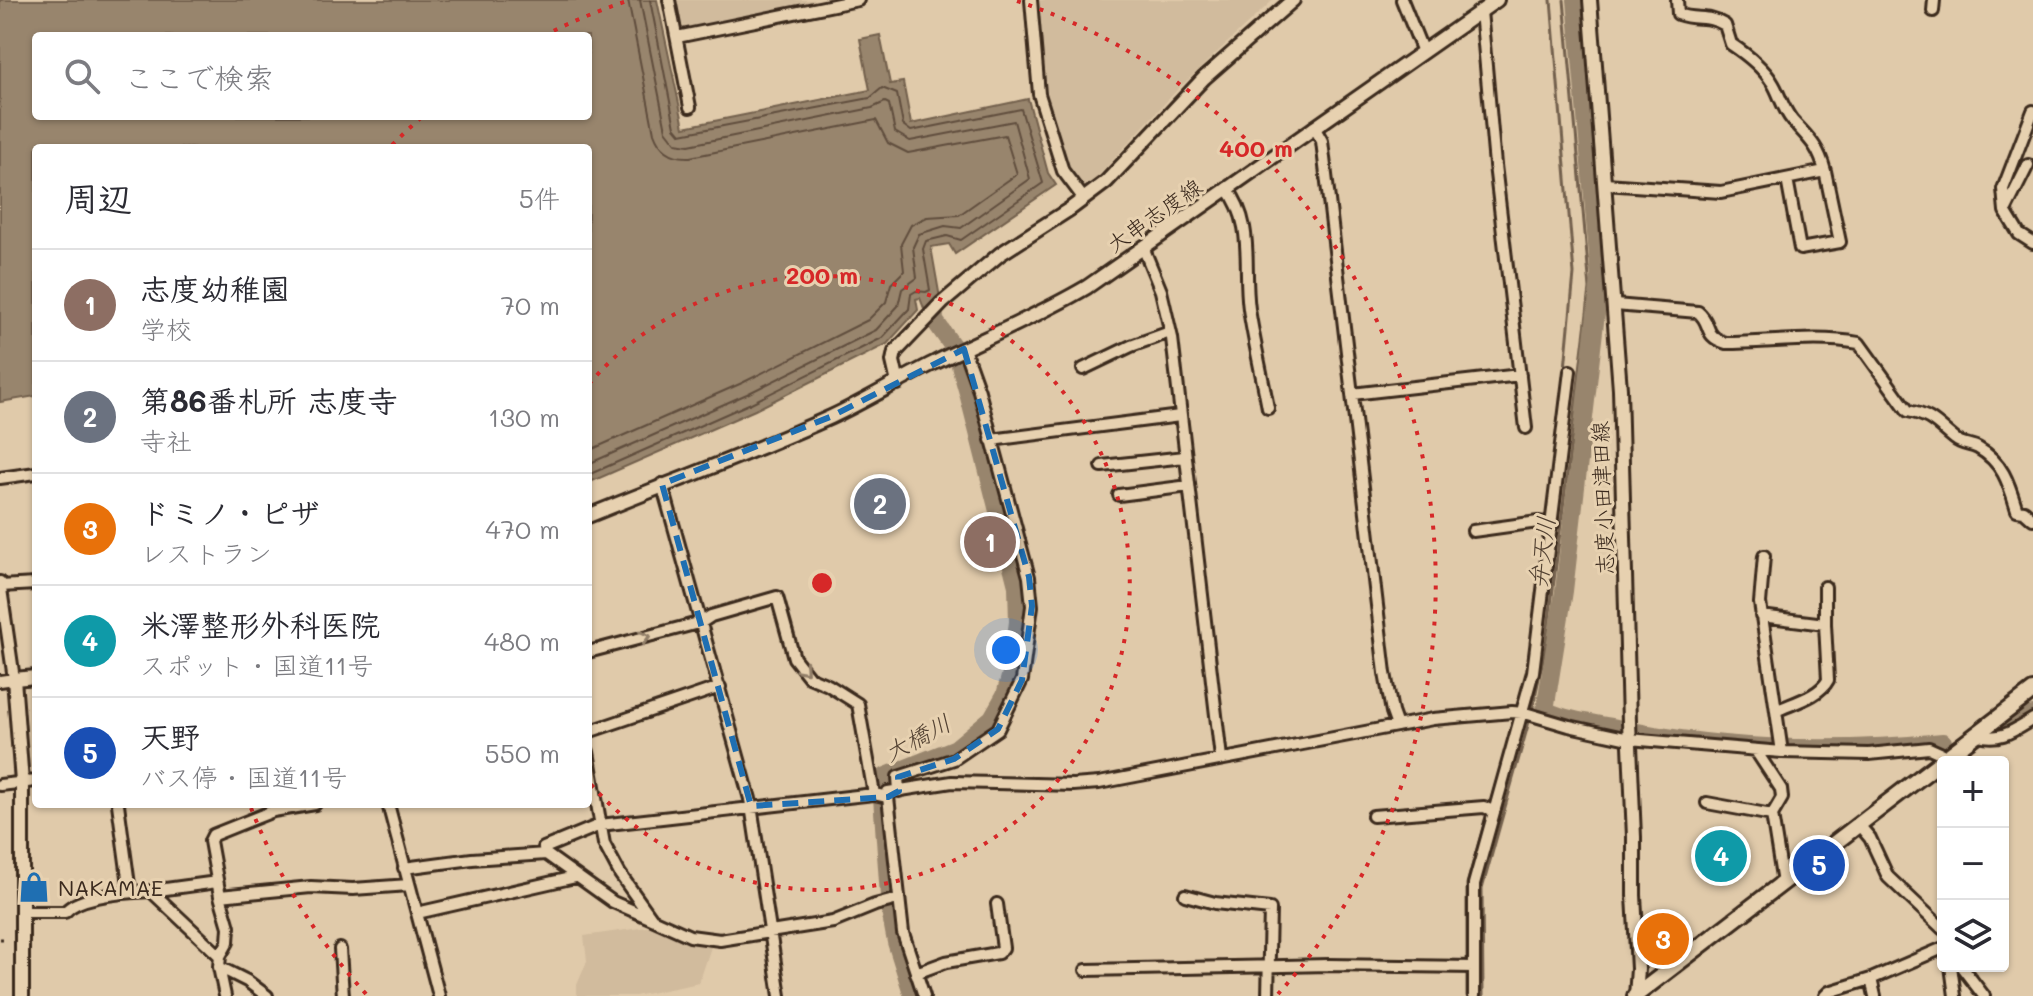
<!DOCTYPE html>
<html lang="ja">
<head>
<meta charset="utf-8">
<style>
  :root { --surface:#fff; --page:#f2f2f3; --text:#2b2b33; --muted:#7c7c81; --line:#e1e1e2; --accent:#d93025 }
  body { margin:0; font-family:Mali,"Klee One",sans-serif; background:var(--page); color:var(--text) }
  .controls { position:absolute; right:24px; bottom:24px; display:grid; overflow:hidden; border-radius:8px; box-shadow:0 2px 6px #0004 }
  .controls button { width:72px; height:72px; display:grid; place-items:center; padding:0; border:0; border-bottom:2px solid var(--line); background:var(--surface); color:var(--text); font:40px sans-serif }
  .you { position:absolute; left:1006px; top:650px; width:28px; height:28px; margin:-20px; border:6px solid #fff; border-radius:50%; background:#1a73e8; box-shadow:0 0 0 12px #1a73e833 }
  .badge { display:grid; place-items:center; width:52px; height:52px; border-radius:50%; background:var(--accent); color:#fff; font-size:26px; font-weight:700 }
  .pin { position:absolute; translate:-50% -50%; border:4px solid #fff; box-shadow:0 2px 8px #0006 }
  .list { margin:0; padding:0; list-style:none }
  h2 { display:flex; justify-content:space-between; align-items:center; height:104px; margin:0; padding:0 32px; font-size:34px }
  h2 small { font-size:26px; font-weight:400; color:var(--muted) }
  .list li { display:grid; grid-template-columns:52px 1fr auto; gap:24px; align-items:center; box-sizing:border-box; height:112px; padding:0 32px; border-top:2px solid var(--line) }
  .list b { display:block; font-size:30px; white-space:nowrap }
  .list p { margin:0; font-size:26px; white-space:nowrap; color:var(--muted) }
  .list em { font-size:26px; font-style:normal; color:var(--muted) }
  .icon { flex:none; width:44px; height:44px; fill:none; stroke:currentColor; stroke-width:2; stroke-linecap:round; stroke-linejoin:round }
  .map { position:relative; flex:none; width:2033px; height:996px; overflow:hidden }
  .search { position:absolute; background:var(--surface); box-shadow:0 2px 6px #0004; left:32px; top:32px; width:560px; height:88px; display:flex; align-items:center; gap:20px; box-sizing:border-box; padding:0 28px; border-radius:8px; color:var(--muted); font-size:30px }
  .panel { position:absolute; background:var(--surface); box-shadow:0 2px 6px #0004; left:32px; top:144px; width:560px; height:664px; border-radius:8px }
  .map>svg:first-child { display:block }
</style>
</head>
<body>
<div class="map">
<svg width="2033" height="996" viewBox="0 0 2033 996">
  <rect width="100%" height="100%" fill="#e0caaa"/>
  <filter id="ink" filterUnits="userSpaceOnUse"><feTurbulence type="fractalNoise" baseFrequency=".0125" numOctaves="2"/><feDisplacementMap in="SourceGraphic" scale="16" xChannelSelector="R" yChannelSelector="G"/><feConvolveMatrix kernelMatrix="1 2 1 2 8 2 1 2 1" color-interpolation-filters="sRGB"/></filter>
  <g filter="url(#ink)">
    <!-- built -->
    <path fill="#d1bb9d" d="M675,0H826L686,29L679,21Z
      M1036,0H1273L1178,89L1087,188H1082L1063,162L1046,87Z
      M654,926L711,947L699,983L635,996H577V985L587,961L584,936Z"/>
    <!-- water -->
    <path fill="#98856d" stroke="#73614d" stroke-width="2" fill-rule="evenodd" d="M0,0H657L684,127L870,90L860,39L880,35L890,84L903,82L911,124L1028,99L1048,173L1056,185L955,254L949,244L931,247L940,298L925,311L920,298L916,299L918,310L887,344L755,410L588,483V148H36V396L0,402ZM36,36H588V116H36Z"/>
    <g fill="none" stroke-linecap="round" stroke-linejoin="round">
      <!-- shore -->
      <path stroke="#604e3e" stroke-width="2" d="M588,451L742,383L868,320L886,302L891,284L904,271L901,244L911,225L927,217L959,215L1017,174L1005,135L908,153L888,143L876,120L690,157C672,158 660,150 654,133L628,0
        M588,464L747,394L876,330L898,306L902,289L917,278L913,247L919,234L945,226L961,228L1030,179L1014,121L910,141L895,132L889,104L885,102L872,108L689,145L676,143L666,130L640,0
        M588,475L751,403L882,338L909,309L911,294L916,291L926,292L930,290L923,249L926,241L947,236L961,240L1043,183L1021,109L911,131L903,125L897,94L882,88L870,98L681,134L675,127L650,0"/>
      <!-- stream -->
      <path stroke="#73614d" stroke-width="3" d="M1551,0L1574,274L1564,379
        M1532,711L1546,645L1590,289L1564,0
        M1467,996V884L1526,678L1531,648
        M1483,996L1482,889L1530,718"/>
      <!-- river -->
      <path stroke="#98856d" stroke-width="18" d="M1576,0L1600,279L1564,591L1545,710C1568,721 1592,723 1617,728C1723,750 1835,753 1943,742
        M1997,732L2033,715
        M913,996L896,942L890,910L881,783L886,776L956,748L992,718L1005,695L1011,673L1018,622L1017,586L968,393L956,351L935,321L934,303"/>
      <defs>
        <path id="minor" d="M669,0L690,107
          M1031,0L1039,94L1063,171L1084,199
          M1402,0L1423,52
          M1481,11L1495,165L1526,428
          M1933,11L1934,0
          M677,37L858,0
          M1314,127L1322,141L1385,673L1392,712L1397,726
          M2028,165L2005,211L2019,234L2033,243
          M1787,179L1800,249L1840,242L1825,171
          M1605,184L1721,192L1825,171C1818,145 1809,139 1792,120C1782,108 1779,92 1772,82C1762,66 1746,54 1731,44L1725,25C1707,14 1697,21 1678,14L1677,0
          M1227,188C1255,225 1243,265 1249,309C1254,342 1262,375 1268,408
          M2005,211L2003,189L2033,111
          M1143,247L1161,291L1172,338L1221,758
          M1615,305L1698,312C1713,324 1702,336 1726,343C1771,343 1815,335 1859,343L1908,411C1933,416 1937,425 1955,439C1962,445 1971,444 1978,448C2003,462 2009,484 2017,510L2024,511L2033,519
          M1083,369L1131,346L1170,332
          M1352,394L1520,375
          M991,440L1180,416
          M1102,466L1185,457
          M0,478L36,473
          M662,484L750,799L780,996
          M1119,495L1189,486
          M1473,531L1538,522L1553,524
          M1764,556L1760,603L1776,711
          M0,582L14,679L0,681
          M0,586L36,584
          M1761,616L1825,624V587
          M588,652L702,622L711,616L777,597L794,658L809,677L828,685L858,704L874,794
          M588,732L720,687
          M1978,735C2001,741 2013,731 2033,719
          M1756,751L1781,789L1782,798L1772,815
          M588,752L604,844L620,874L652,919L690,936L720,940L833,922L875,905L898,899
          M1782,752L1776,711C1792,703 1819,697 1828,680L1825,624
          M0,785L36,781
          M899,791L898,777L954,759L998,729L1022,680L1032,606L1029,577L979,391L964,349
          M888,797L903,933L924,996
          M1707,803L1772,815L1783,883
          M118,804L130,892
          M388,804L439,996
          M1373,816L1484,807L1493,811
          M1859,825L1870,838L1888,877L1943,929
          M546,854L613,902L652,919
          M404,868L472,859L546,854L544,848L600,825L874,794L888,797V792L952,782L1073,785L1099,783L1433,719L1512,712L1525,713L1569,726L1629,739L1782,752L1869,754L1929,748L1949,757
          M151,891L217,882
          M1185,895L1215,903L1270,909L1268,996
          M220,896L311,887L353,889L409,885
          M21,912H65C79,895 129,892 151,891L220,956
          M417,913L575,877
          M340,949L343,996
          M1951,966L1955,996
          M1961,966L1984,996
          M219,967L247,981L267,996
          M1086,970L1329,965L1474,967
          M916,973L946,962L998,953L1003,948L997,904
          M1871,979L1875,996
          M225,996L219,967L220,956L228,942L229,927L220,896L210,841L213,835L273,811L315,804
          M1474,996V884L1533,672L1570,371
          M1825,996L1829,992L1871,979L1943,948"/>
        <path id="major" d="M1590,0L1620,389L1629,722L1634,837V895L1638,969L1636,996
          M898,383L893,361L895,352L942,303L1000,254L1070,209L1106,182L1204,78L1293,0
          M588,516C669,483 751,453 831,417C866,401 899,380 934,363C985,338 1038,316 1087,287L1497,0
          M22,996V782L14,679L36,677"/>
        <path id="highway" d="M1635,996L2033,691"/>
      </defs>
      <!-- minor casing -->
      <use href="#minor" stroke="#3b2a1e" stroke-width="16"/>
      <!-- major casing -->
      <use href="#major" stroke="#3b2a1e" stroke-width="18"/>
      <!-- highway casing -->
      <use href="#highway" stroke="#3b2a1e" stroke-width="20"/>
      <!-- minor -->
      <use href="#minor" stroke="#e7d1b0" stroke-width="10"/>
      <!-- major -->
      <use href="#major" stroke="#e7d1b0" stroke-width="12"/>
      <!-- highway -->
      <use href="#highway" stroke="#e7d1b0" stroke-width="14"/>
      <!-- rail -->
      <path stroke="#3b2a1e" stroke-width="3" stroke-dasharray="12 6" stroke-linecap="butt" d="M0,939H3"/>
    </g>
    <!-- one-way arrows -->
    <defs><path id="oneway-chevron" d="M-2-3.5L2.5 0L-2 3.5" fill="none" stroke-width="1.6" stroke-linecap="round" stroke-linejoin="round" transform="scale(2)"/></defs>
    <g stroke="#917e67">
      <use href="#oneway-chevron" transform="translate(645 637) rotate(-15)"/>
      <use href="#oneway-chevron" transform="translate(804 669) rotate(48)"/>
    </g>
  </g>
  <!-- marked area -->
  <path fill="none" stroke="#1f6fb2" stroke-width="6" stroke-dasharray="16 10" stroke-linejoin="round" d="M964,349L1029,577L1032,606L1022,680L998,729L954,759L898,777L899,791L888,797L751,806L662,484L830,417Z"/>
  <!-- distance rings -->
  <g fill="none" stroke="#d62828" stroke-width="4" stroke-dasharray="4 8">
    <path d="M589 384A307 307 0 1 1 589 782"/>
    <path d="M366 994A614 614 0 0 1 251 808M392 145A614 614 0 0 1 423 116M543 36A614 614 0 0 1 627 1M1017 1A614 614 0 0 1 1278 994"/>
  </g>
  <!-- icons -->
  <defs>
    <symbol id="shop-bare" viewBox="-9 -9 18 18"><path d="M-5-2.5h2.3a2.7 3.5 0 0 1 5.4 0H5L5.5 6h-11ZM-1.5-2.5h3a1.5 2.3 0 0 0-3 0Z" fill="#1f6fb2" stroke="#e7d1b0" stroke-width="2.5" paint-order="stroke"/></symbol>
  </defs>
  <g fill-rule="evenodd">
    <use href="#shop-bare" x="12" y="865" width="44" height="44"/>
  </g>
  <g text-anchor="middle" dominant-baseline="central" stroke-width="6" stroke-linejoin="round" paint-order="stroke">
    <!-- street labels -->
    <g font-size="22" fill="#3b2a1e" stroke="#e7d1b0">
      <text transform="translate(1154 215) rotate(-35)">大串志度線</text>
      <text transform="translate(1602 498) rotate(-92)">志度小田津田線</text>
    </g>
    <!-- poi labels -->
    <g font-size="22" fill="#3b2a1e" stroke="#e7d1b0" text-anchor="start">
      <text x="58" y="887">NAKAMAE</text>
    </g>
    <!-- water labels -->
    <g font-size="24" font-style="italic" fill="#524132" stroke="#e7d1b0">
      <text transform="translate(1541 552) rotate(-83)">弁天川</text>
      <text transform="translate(917 737) rotate(-28)">大橋川</text>
    </g>
  </g>
  <circle cx="822" cy="583" r="12" fill="#d62828" stroke="#e7d1b0" stroke-width="4"/>
  <g font-size="24" text-anchor="middle" font-weight="bold" fill="#d62828" stroke="#e7d1b0" stroke-width="6" stroke-linejoin="round" paint-order="stroke">
    <text x="1256" y="157">400 m</text>
    <text x="822" y="284">200 m</text>
  </g>
</svg>
<div class="controls">
<button>+</button>
<button>−</button>
<button><svg class="icon" aria-label="layers" viewBox="0 0 24 24"><path d="M12 4l9 5-9 5-9-5zM3 14l9 5 9-5"/></svg></button>
</div>
<div class="you"></div>
<div class="pin badge" style="left:990px;top:542px;background:#8d6e63">1</div>
<div class="pin badge" style="left:880px;top:504px;background:#6b7280">2</div>
<div class="pin badge" style="left:1663px;top:939px;background:#e8710a">3</div>
<div class="pin badge" style="left:1721px;top:856px;background:#0f9aa8">4</div>
<div class="pin badge" style="left:1819px;top:865px;background:#1a4fb4">5</div>
<div class="search"><svg class="icon" aria-label="search" viewBox="0 0 24 24"><circle cx="10" cy="10" r="6"/><path d="M15 15l6 6"/></svg>ここで検索</div>
<section class="panel">
<h2>周辺<small>5件</small></h2>
<ul class="list">
<li><span class="badge" style="background:#8d6e63">1</span><div><b>志度幼稚園</b><p>学校</p></div><em>70 m</em></li>
<li><span class="badge" style="background:#6b7280">2</span><div><b>第86番札所 志度寺</b><p>寺社</p></div><em>130 m</em></li>
<li><span class="badge" style="background:#e8710a">3</span><div><b>ドミノ・ピザ</b><p>レストラン</p></div><em>470 m</em></li>
<li><span class="badge" style="background:#0f9aa8">4</span><div><b>米澤整形外科医院</b><p>スポット · 国道11号</p></div><em>480 m</em></li>
<li><span class="badge" style="background:#1a4fb4">5</span><div><b>天野</b><p>バス停 · 国道11号</p></div><em>550 m</em></li>
</ul>
</section>
</div>
</body>
</html>
